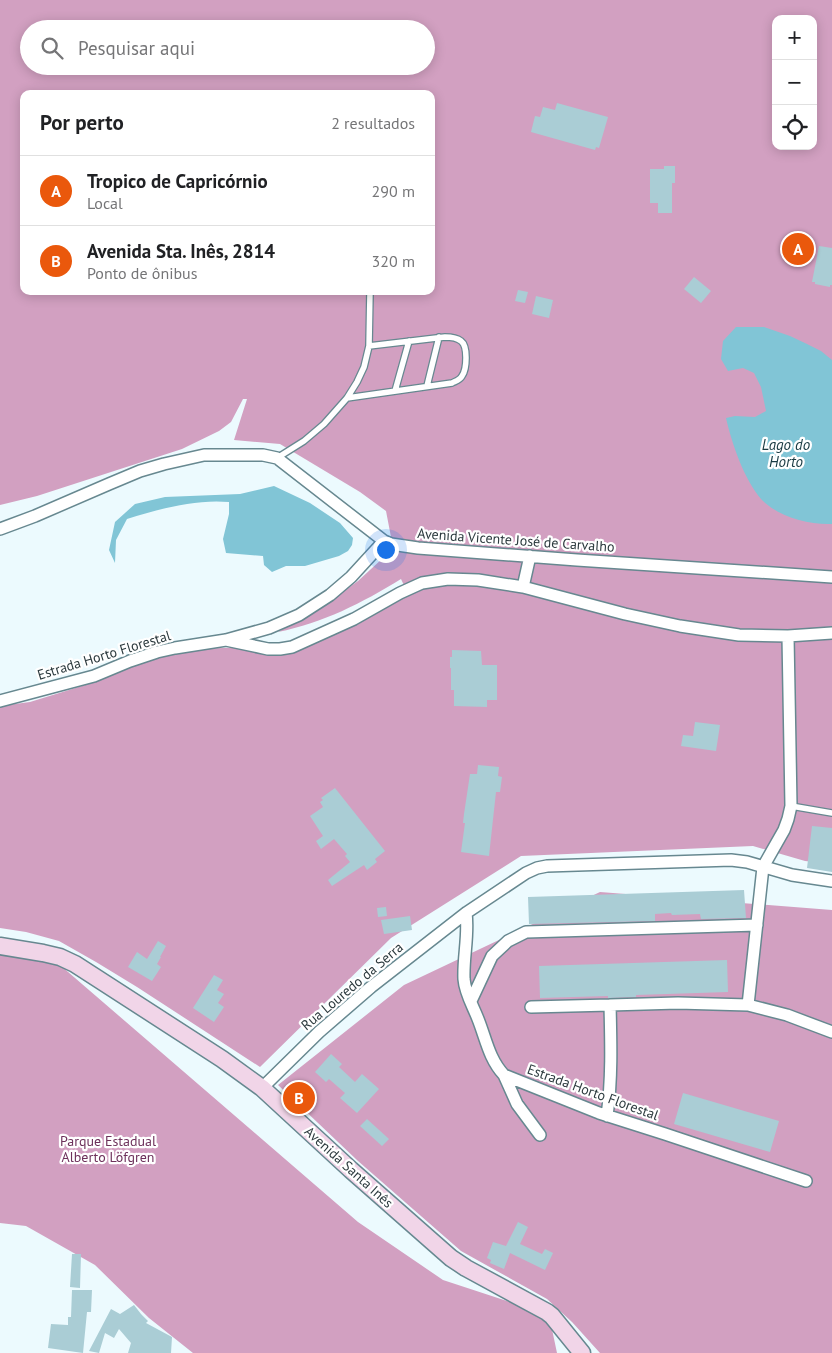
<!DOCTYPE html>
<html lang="pt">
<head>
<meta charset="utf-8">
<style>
  :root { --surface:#fff; --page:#f6f6f6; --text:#202124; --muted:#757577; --line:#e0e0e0; --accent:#ea580c }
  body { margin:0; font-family:"PT Sans",sans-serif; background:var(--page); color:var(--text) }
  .controls { position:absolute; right:15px; top:15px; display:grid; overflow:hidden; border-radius:10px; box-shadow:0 2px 12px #0003 }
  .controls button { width:45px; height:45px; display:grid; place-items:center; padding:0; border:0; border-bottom:1px solid var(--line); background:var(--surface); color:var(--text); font:25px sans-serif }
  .you { position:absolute; left:385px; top:549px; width:18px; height:18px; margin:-12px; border:4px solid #fff; border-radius:50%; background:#1a73e8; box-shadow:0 0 0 8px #1a73e833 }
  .badge { display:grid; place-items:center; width:32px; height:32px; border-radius:50%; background:var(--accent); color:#fff; font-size:16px; font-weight:700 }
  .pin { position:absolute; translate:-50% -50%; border:2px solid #fff; box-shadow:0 1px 5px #0006 }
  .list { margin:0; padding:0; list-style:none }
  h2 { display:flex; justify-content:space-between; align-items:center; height:65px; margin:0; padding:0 20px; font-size:21px }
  h2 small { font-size:16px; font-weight:400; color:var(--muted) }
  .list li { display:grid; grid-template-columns:32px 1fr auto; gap:15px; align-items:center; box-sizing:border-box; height:70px; padding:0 20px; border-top:1px solid var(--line) }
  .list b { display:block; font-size:19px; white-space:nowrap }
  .list p { margin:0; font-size:16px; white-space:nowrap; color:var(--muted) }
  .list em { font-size:16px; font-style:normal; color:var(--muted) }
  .icon { flex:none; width:28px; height:28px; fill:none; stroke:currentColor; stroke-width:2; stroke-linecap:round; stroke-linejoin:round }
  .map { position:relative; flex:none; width:832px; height:1353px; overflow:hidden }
  .search { position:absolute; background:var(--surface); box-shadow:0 2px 12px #0003; left:20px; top:20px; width:415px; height:55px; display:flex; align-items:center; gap:12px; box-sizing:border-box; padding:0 18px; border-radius:28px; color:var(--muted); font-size:19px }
  .panel { position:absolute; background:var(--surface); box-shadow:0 2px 12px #0003; left:20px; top:90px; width:415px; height:205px; border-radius:10px }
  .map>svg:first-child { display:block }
</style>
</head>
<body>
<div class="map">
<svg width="832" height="1353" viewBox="0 0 832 1353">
  <rect width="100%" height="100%" fill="#ecfafe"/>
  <!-- forest -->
  <path fill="#d2a0c1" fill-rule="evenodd" d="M0,0H832V864L805,861L753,846L521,856L391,938L260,1067L137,987L96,962L59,941L26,932L0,928V706L30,702L95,682L150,658L196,649L277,646L314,636L408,594L401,579C362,603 323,623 278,632L320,608L358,581L383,558L391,537L386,511L360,492L280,444L234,440L247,399H243L231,422L219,431L182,449L37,496L0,505ZM776,19H813V146H776ZM29,29H426V66H29ZM24,94H431V291H24Z
    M600,892L832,910V1353H600L572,1322L547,1299L461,1251L358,1161L278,1085L404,985Z
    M0,951L53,959L358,1222L443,1280L549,1315L557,1353H193L149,1318L95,1265L26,1226L0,1223Z"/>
  <!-- water -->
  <path fill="#81c5d6" d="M736,327H764L790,336L807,344L821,351L832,360V524C808,525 778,517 761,499C744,479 732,444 726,418L735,416L755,417L766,411L761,387L754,373L743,368L728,371L721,359L723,341Z
    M274,486L310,503L340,523L353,538L352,545L348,551L339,556L305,566H286L272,572L264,565L263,556L226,553L223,539L229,514V502C195,499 159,509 127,519L116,540L115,563L109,550L115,522L135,504L165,497L240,494Z"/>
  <!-- building -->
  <path fill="#aacdd5" d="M557,103L608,117L599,148L596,147L595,150L531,132L535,116L540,117L543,107L555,110Z
    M664,166H675V183H672V213H658V203H650V169H664Z
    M819,246L832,248V285H830V287L815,284V282H812Z
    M694,277L711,291L701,303L684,289Z
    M518,290L528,292L525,303L515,301Z
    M536,296L553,300L549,318L532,314Z
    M452,650L481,651L482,665H497V700H487V707L454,706V690H451V668H450V657H452Z
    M695,722L720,725L716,751L681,746L683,735L693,736Z
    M478,765L499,767L498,776L502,777L500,792H496L489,856L461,852L465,823H463L464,814L470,774H477Z
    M335,788L385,851L375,859L377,862L367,870L364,865L332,886L328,880L350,862L345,856L347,854L334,839L321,849L316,841L323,836L310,816L323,807L320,802L323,800L321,798Z
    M812,826L832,828V872L807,868Z
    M744,890L746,918L701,919L700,914L672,915L671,913L655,914V921L529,924L528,897Z
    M386,907L387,916L378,917L377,908Z
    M410,916L412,930L384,934L381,920Z
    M158,941L166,946L160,957H161L157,964L161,967L152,981L128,967L137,952L147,959Z
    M727,960L728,992L636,995V997L608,998V996L540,998L539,966Z
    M214,975L223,980L217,990L224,994L218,1003L224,1007L214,1022L193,1008Z
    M331,1054L342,1064L339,1067L355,1082L362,1074L379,1089L357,1113L340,1098L345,1093L329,1079L326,1082L315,1072Z
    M683,1093L779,1121L770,1152L674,1124Z
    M367,1119L389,1139L382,1146L360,1126Z
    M518,1222L528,1227L520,1244L542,1254L545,1249L553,1253L545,1270L510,1253L504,1269L490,1263L491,1260L487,1258L493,1242L506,1246Z
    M72,1254H81L80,1288L70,1287Z
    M72,1290H92L91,1312H87L83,1353L48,1348L51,1324L68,1325V1317H71Z
    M134,1305L141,1314L148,1321L146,1323L172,1337L171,1353H128L131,1343L119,1329L114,1338L105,1333L99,1353L89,1351L111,1309L120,1314Z"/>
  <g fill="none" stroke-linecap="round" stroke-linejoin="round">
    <defs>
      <path id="service" d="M427,386L439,337
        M395,391L409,341
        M347,398L452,383C456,381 460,380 462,376C467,369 468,346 461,341C456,337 450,337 445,337L369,346
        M277,458L304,441L324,424L347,398L357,382L364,367L369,346L370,291
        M791,806L832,813"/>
      <path id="minor" d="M0,529L35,516L109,484L140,471L164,464L204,455H263L277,458L384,541L391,544L418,548L577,560L832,577
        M523,587L530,556
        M226,640L268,649H280L292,647L354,619L400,593L422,583L448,579L478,580L523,587L625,614L680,626L739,635L788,636L832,633
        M0,701L94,676L130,661L157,652L175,648L226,640L269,628L299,615L330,595L351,577L384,541
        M466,913C469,935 463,957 464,979C465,993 473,1006 478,1019C486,1039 489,1059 504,1075L599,1113L665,1134L806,1181
        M471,1001L492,956L508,941L526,932L757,925
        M748,1005L763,867L784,830L788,819L791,806L788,636
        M531,1007L610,1005L678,1003L748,1005L787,1015L832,1032
        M504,1075L517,1104L540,1135
        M262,1088L319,1032L371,987L466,913L526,873L537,868L547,866L731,860L747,862L792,875L832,881
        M607,1116C612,1079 611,1043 610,1005"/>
      <path id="secondary" d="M0,946L43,953L60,957L75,964L222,1059L262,1088L351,1170L451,1258L466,1268L547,1312L552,1316L582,1353"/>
    </defs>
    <!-- service casing -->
    <use href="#service" stroke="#678890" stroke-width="8"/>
    <!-- minor casing -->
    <use href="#minor" stroke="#678890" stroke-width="14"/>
    <!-- secondary casing -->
    <use href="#secondary" stroke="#678890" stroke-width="19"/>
    <!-- service -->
    <use href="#service" stroke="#fff" stroke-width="5.5"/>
    <!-- minor -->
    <use href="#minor" stroke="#fff" stroke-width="11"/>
    <!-- secondary -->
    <use href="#secondary" stroke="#f1d5e8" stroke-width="16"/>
  </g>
  <g text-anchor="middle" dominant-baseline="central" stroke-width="4.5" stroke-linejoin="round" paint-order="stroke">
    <!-- street labels -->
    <g font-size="14" fill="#2c3a3e" stroke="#fff">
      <text transform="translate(516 540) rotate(4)">Avenida Vicente José de Carvalho</text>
      <text transform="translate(104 655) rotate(-17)">Estrada Horto Florestal</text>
      <text transform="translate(352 986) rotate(-40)">Rua Louredo da Serra</text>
      <text transform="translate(593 1092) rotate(20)">Estrada Horto Florestal</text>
      <text transform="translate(349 1167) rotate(42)">Avenida Santa Inês</text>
    </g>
    <!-- park labels -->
    <g font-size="14" fill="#6d315b" stroke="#fff">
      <text x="108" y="1141">Parque Estadual<tspan x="108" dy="16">Alberto Löfgren</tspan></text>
    </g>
    <!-- water labels -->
    <g font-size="15" font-style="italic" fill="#1a3b43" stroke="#fff">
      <text x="786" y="444">Lago do<tspan x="786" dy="17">Horto</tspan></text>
    </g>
  </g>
</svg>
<div class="controls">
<button>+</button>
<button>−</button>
<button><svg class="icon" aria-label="locate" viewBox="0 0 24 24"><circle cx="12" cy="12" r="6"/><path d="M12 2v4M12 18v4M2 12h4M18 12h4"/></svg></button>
</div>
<div class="you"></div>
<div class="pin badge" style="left:798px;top:249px">A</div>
<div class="pin badge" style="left:299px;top:1098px">B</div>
<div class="search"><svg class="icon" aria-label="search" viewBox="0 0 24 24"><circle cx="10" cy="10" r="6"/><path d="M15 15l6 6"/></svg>Pesquisar aqui</div>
<section class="panel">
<h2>Por perto<small>2 resultados</small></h2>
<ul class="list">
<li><span class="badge">A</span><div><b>Tropico de Capricórnio</b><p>Local</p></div><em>290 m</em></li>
<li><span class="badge">B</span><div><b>Avenida Sta. Inês, 2814</b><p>Ponto de ônibus</p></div><em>320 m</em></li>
</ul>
</section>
</div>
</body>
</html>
